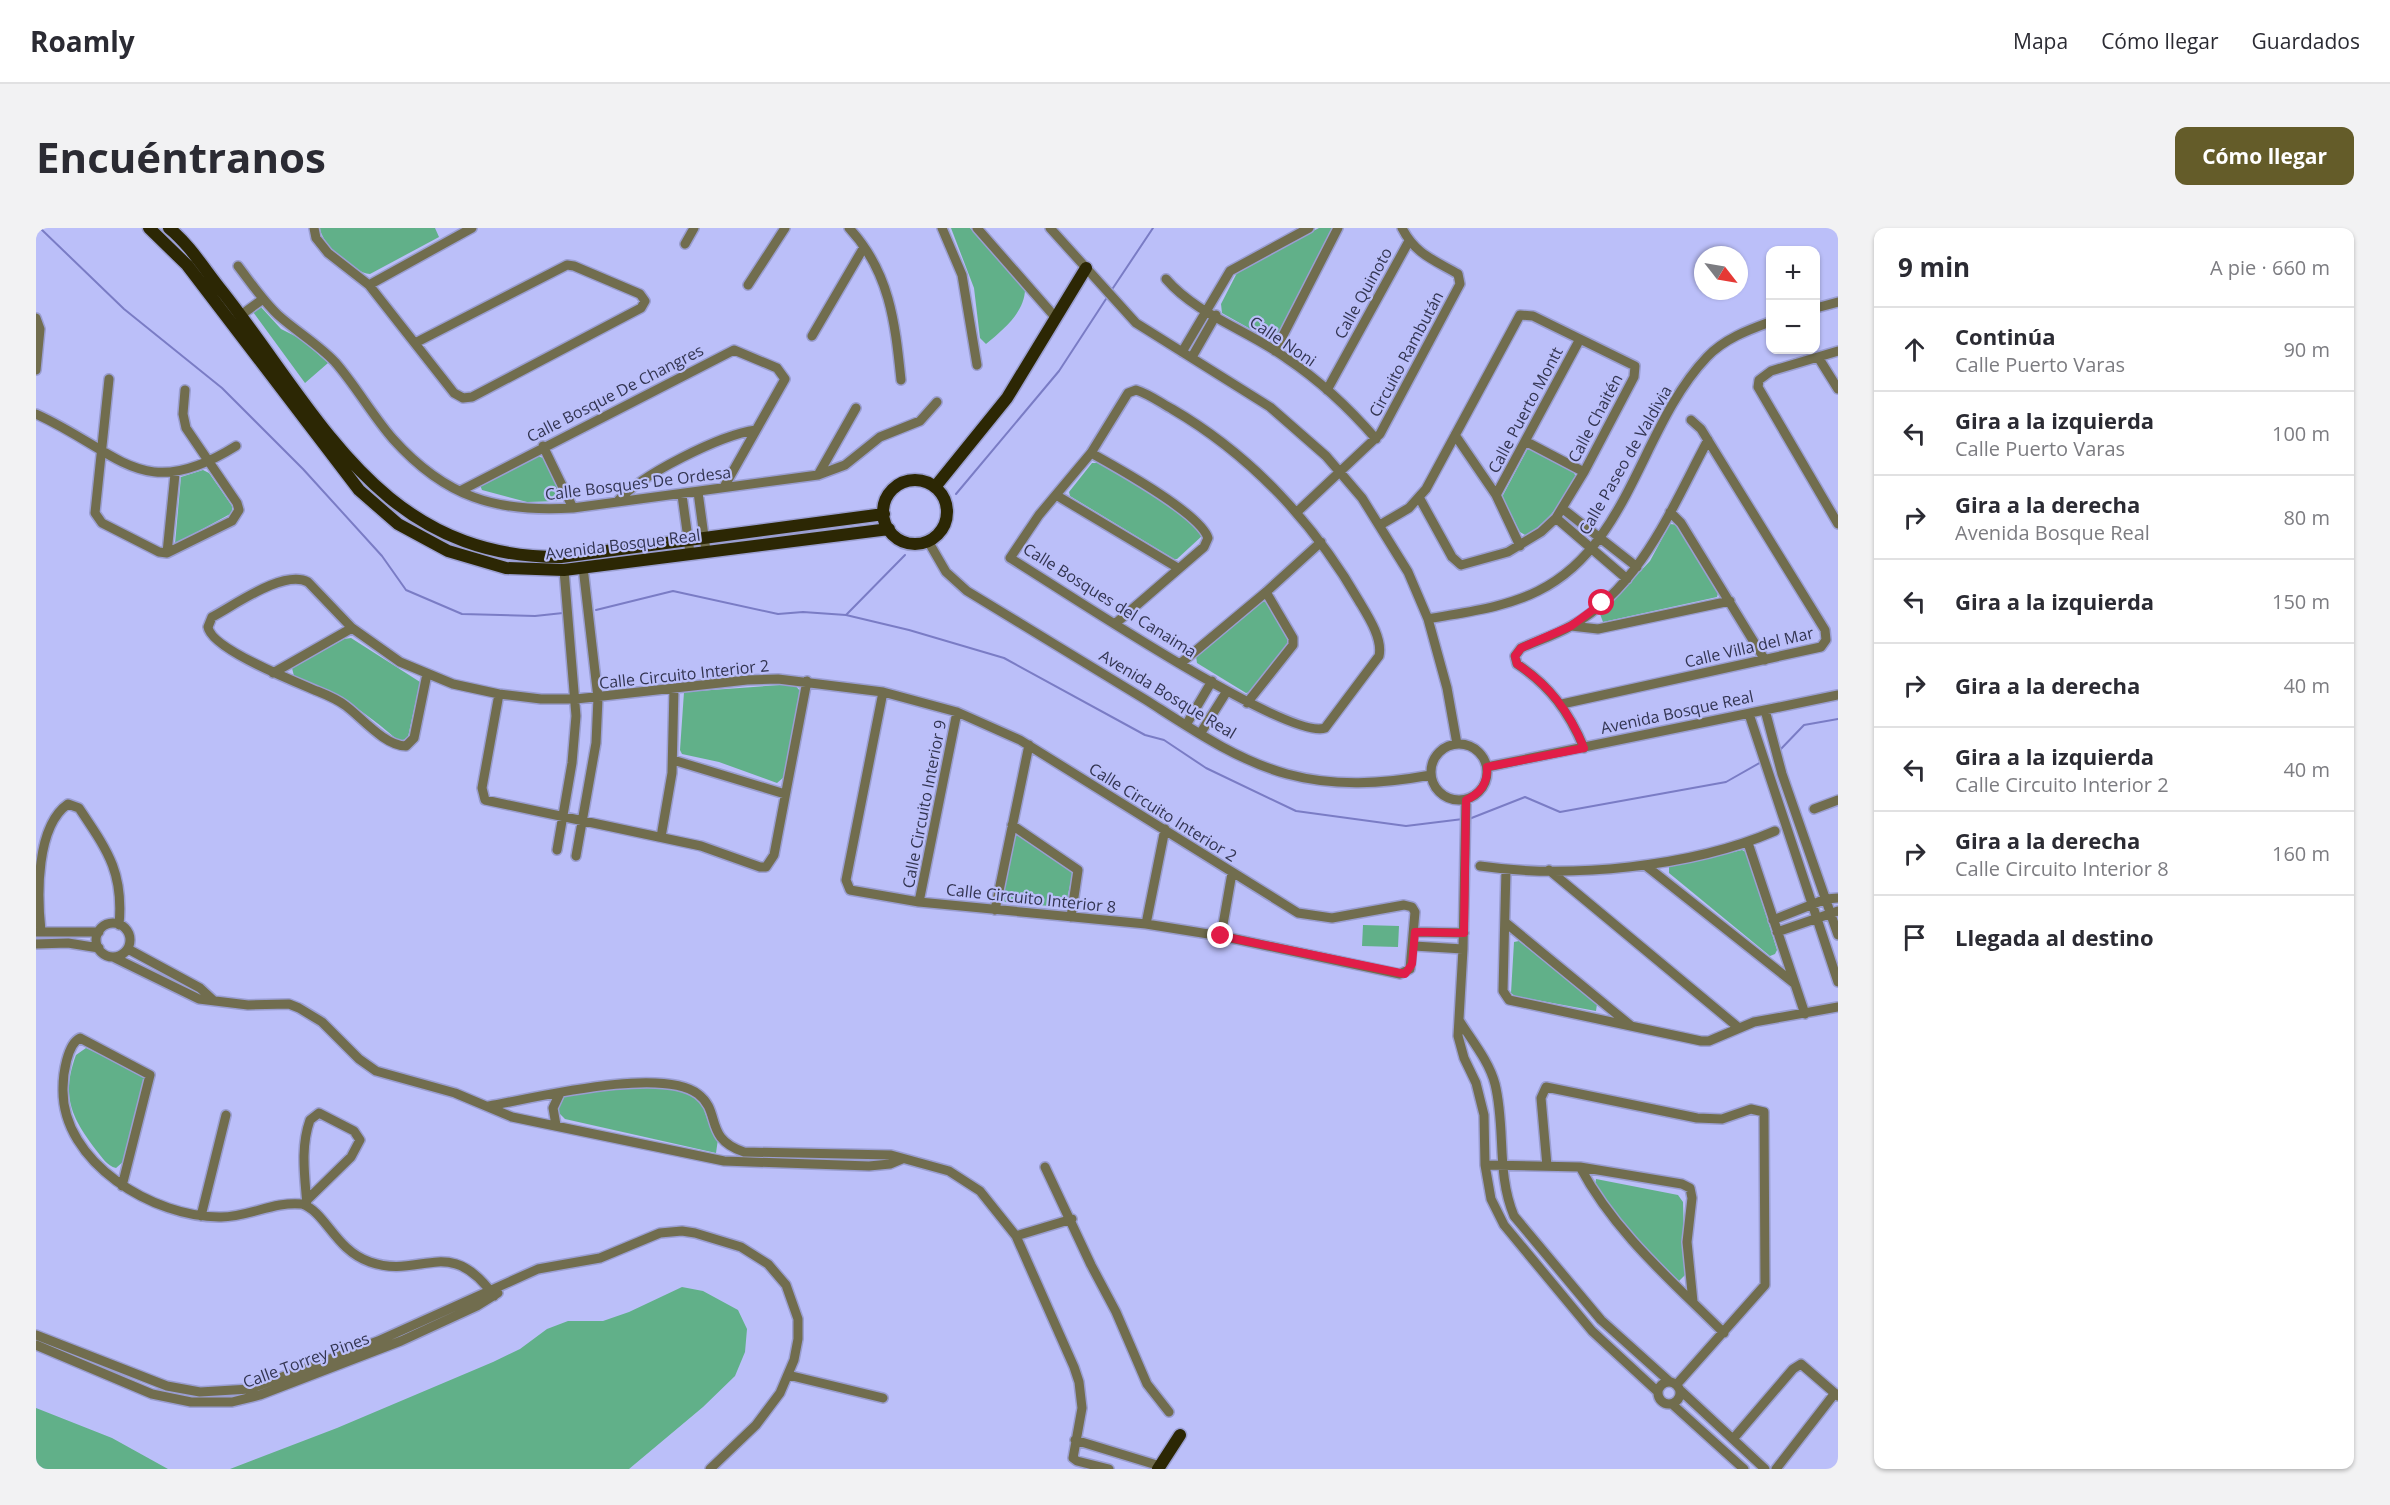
<!DOCTYPE html>
<html lang="es">
<head>
<meta charset="utf-8">
<style>
  :root { --surface:#fff; --page:#f2f2f3; --text:#2b2b33; --muted:#7c7c81; --line:#e1e1e2; --accent:#645c29 }
  body { margin:0; font-family:"Open Sans",sans-serif; background:var(--page); color:var(--text) }
  .controls { position:absolute; right:18px; top:18px; display:grid; overflow:hidden; border-radius:12px; box-shadow:0 2px 4px #0004 }
  .controls button { width:54px; height:54px; display:grid; place-items:center; padding:0; border:0; border-bottom:2px solid var(--line); background:var(--surface); color:var(--text); font:30px sans-serif }
  .compass { position:absolute; left:1658px; top:18px; width:54px; height:54px; border-radius:50%; background:var(--surface); box-shadow:0 2px 4px #0004; rotate:121deg }
  .stop { position:absolute; width:18px; height:18px; margin:-14px; border:4px solid #e11d48; border-radius:50%; background:#fff }
  .stop.end { background:#e11d48; border-color:#fff; box-shadow:0 2px 6px #0008 }
  .list { margin:0; padding:0; list-style:none }
  h2 { display:flex; justify-content:space-between; align-items:center; height:78px; margin:0; padding:0 24px; font-size:26px }
  h2 small { font-size:20px; font-weight:400; color:var(--muted) }
  .list li { display:grid; grid-template-columns:39px 1fr auto; gap:18px; align-items:center; box-sizing:border-box; height:84px; padding:0 24px; border-top:2px solid var(--line) }
  .list b { display:block; font-size:22px; white-space:nowrap }
  .list p { margin:0; font-size:20px; white-space:nowrap; color:var(--muted) }
  .list em { font-size:20px; font-style:normal; color:var(--muted) }
  .icon { flex:none; width:33px; height:33px; fill:none; stroke:currentColor; stroke-width:2; stroke-linecap:round; stroke-linejoin:round }
  .map { position:relative; flex:none; width:1802px; height:1241px; overflow:hidden; border-radius:12px }
  header { display:flex; align-items:center; gap:36px; box-sizing:border-box; height:84px; padding:0 30px; background:var(--surface); border-bottom:2px solid var(--line) }
  header strong { font-size:28px }
  nav { display:flex; gap:33px; margin-inline-start:auto; font-size:21px }
  .intro { display:flex; align-items:center; justify-content:space-between; box-sizing:border-box; height:144px; padding:0 36px }
  h1 { margin:0; font-size:42px }
  .button { padding:15px 27px; border-radius:12px; background:var(--accent); color:#fff; font-size:21px; font-weight:700 }
  main { display:flex; gap:36px; padding:0 36px }
  aside { flex:1; background:var(--surface); border-radius:12px; box-shadow:0 2px 4px #0004 }
  .map>svg:first-child { display:block }
</style>
</head>
<body>
<header>
<strong>Roamly</strong>
<nav><a>Mapa</a><a>Cómo llegar</a><a>Guardados</a></nav>
</header>
<div class="intro"><h1>Encuéntranos</h1><a class="button">Cómo llegar</a></div>
<main>
<div class="map">
<svg width="1802" height="1241" viewBox="0 0 1802 1241">
  <rect width="100%" height="100%" fill="#bbbff9"/>
  <!-- green -->
  <path fill="#61b089" d="M284,0H399L403,9L334,46C318,45 285,16 284,0Z
    M915,0H934L989,61C989,84 967,102 950,116L944,110L938,60Z
    M1283,0H1297V3L1240,111L1234,112L1186,85L1185,76L1203,41Z
    M224,78L245,101L265,111L292,135L269,155L217,84Z
    M1496,221L1537,243L1540,249C1528,273 1513,292 1491,308L1484,304L1466,269L1491,222Z
    M499,227L507,230L526,265L522,273L491,274L446,262L444,257Z
    M1056,235H1062L1133,275L1167,307L1141,331H1138L1034,268L1033,264Z
    M167,242L173,245L196,278V285L139,316L145,249Z
    M1634,296L1643,297L1683,361L1681,369L1567,394L1564,386L1614,333Z
    M1226,370L1232,372L1252,407L1253,414L1214,464L1210,465L1161,435L1160,428Z
    M315,410L384,454L372,509L364,514C327,482 303,466 258,448L256,440L308,411Z
    M758,456L764,463L748,549L741,555L683,534L646,526L644,522L648,464Z
    M983,607L1035,640L1037,644L1030,675L1025,679L969,674L966,670L979,608Z
    M1706,622L1710,624L1741,722L1739,726L1734,728L1633,645V639Z
    M1327,697L1363,698L1362,719L1326,718Z
    M1483,713L1561,776L1560,783L1479,768L1475,765L1478,714Z
    M50,820L107,847L109,854L88,933L80,940C71,938 66,929 60,922C35,889 25,868 40,827Z
    M587,858L641,860L664,870L673,896L682,911L680,925L529,891L521,883L524,871L531,865Z
    M1560,951L1642,967L1647,974L1649,1047L1643,1053L1605,1016L1559,959Z
    M646,1059L667,1063L702,1082L711,1101L709,1124L699,1148L667,1179L593,1241H194L301,1200L457,1134L484,1121L511,1101L532,1093H567L593,1084Z
    M0,1180L76,1210L132,1241H0Z"/>
  <g fill="none" stroke-linecap="round" stroke-linejoin="round">
    <!-- stream -->
    <path stroke="#7a7cc5" stroke-width="2" d="M4,0L88,81L186,160L267,241L346,328L370,362L426,386L499,388L527,385
      M1077,60L1117,0
      M920,266L1023,143L1070,71
      M560,382L637,363L742,386L767,384L810,387L873,402L968,430L1109,507L1128,512L1170,540L1260,583L1370,598L1427,591
      M810,387L869,327
      M1742,524L1768,497L1802,491
      M1433,591L1489,569L1524,584L1690,554L1727,533"/>
    <defs>
      <path id="minor" d="M278,0L280,10L292,25L333,57L418,165L427,170L436,169L605,80L609,73L604,66L538,38L531,37L381,114
        M813,0C854,44 859,95 865,152
        M906,0L926,47L941,137
        M941,0L1020,90
        M1014,0L1100,95L1234,179L1290,228L1326,270L1372,344L1392,391L1411,460L1421,516
        M649,16L658,0
        M202,38C215,55 227,73 242,87C261,104 282,116 299,134C320,158 336,187 357,211C409,269 460,285 537,280L782,247L809,237L844,209L884,193L901,174
        M1130,51C1161,87 1212,102 1250,130C1283,152 1314,181 1340,211
        M333,57L436,0
        M712,57L749,0
        M1780,80L1802,74
        M205,87L227,71
        M0,90L4,101L0,142
        M776,108L828,19
        M1239,123L1302,0
        M1802,123L1735,143L1723,152L1722,159L1802,296
        M1146,124L1194,43L1273,0
        M1156,129L1180,87
        M1782,129L1802,161
        M73,151L59,285L66,295L123,324L131,325L196,293L203,282L201,275L150,200L147,186L149,162
        M1100,162C1113,166 1125,175 1136,181C1215,227 1278,295 1323,373C1332,388 1347,411 1343,428L1289,500C1252,514 1019,357 974,330L1003,287L1055,225L1092,165Z
        M1291,162L1373,13
        M0,186C84,224 106,277 200,218
        M1419,207L1460,267L1484,318
        M1489,213L1548,244
        M507,218L537,280
        M1055,225C1080,239 1164,285 1172,310L1168,319L1080,395
        M782,247L820,180
        M424,263L698,122L741,140L749,151L688,259
        M662,264L670,323
        M646,267L654,325
        M1020,267L1142,340
        M1460,267L1544,111
        M581,274C604,247 684,207 720,202
        M1527,281L1601,339
        M1261,284L1344,206L1424,56L1422,46C1398,32 1379,26 1366,0
        M1634,284L1645,295L1729,432
        M1520,290L1591,351
        M1344,297L1373,280L1390,261L1484,87L1497,88L1599,138L1598,149L1548,244L1520,290L1505,304L1472,324L1425,337L1416,329L1384,271
        M892,313L910,344L931,363C991,399 1050,436 1110,472C1154,500 1200,532 1251,546C1299,559 1346,556 1395,547
        M131,325L139,246
        M1392,391C1429,384 1468,380 1502,363C1594,318 1605,198 1671,129C1688,111 1712,102 1734,94
        M1535,398L1562,401L1694,373
        M1145,435L1230,364L1285,314
        M237,445L316,400
        M391,446L378,510L370,518C349,518 326,490 310,478C301,471 291,467 281,463C260,454 175,421 172,399L176,389C199,377 248,341 272,354L316,400L364,434L417,456L463,466L505,471H540L711,452L742,451L847,464L921,484L984,512L1262,685L1296,690L1368,677L1376,679L1379,684L1374,741L1364,746L1185,708L1110,696L883,674L814,662L810,652L847,464
        M463,466L446,560L449,572L665,618L724,639H730L738,627L771,453
        M1211,475L1257,417V410L1230,364
        M1526,476L1785,419L1790,412L1789,402L1665,201L1655,192
        M1729,482L1746,546L1802,707
        M1713,486L1802,754
        M1150,497L1176,453
        M1164,506L1191,463
        M1395 544a28 28 0 1 1 56 0a28 28 0 1 1-56 0Z
        M1548,520C1533,484 1514,458 1481,436L1479,428L1485,420C1501,413 1519,407 1535,398C1605,359 1636,279 1672,212
        M637,532L749,566
        M1451,539L1802,467
        M1430,572L1427,721L1422,808L1428,830L1440,855L1448,887L1449,937L1455,971L1468,997L1556,1103L1622,1164
        M1778,581L1802,572
        M976,597L1042,642L1035,689
        M625,609L636,545L638,460
        M1712,615L1769,786
        M521,622L536,535L540,488L528,342
        M540,628L560,515L562,470L547,339
        M1609,637L1759,756
        M1444,638C1533,651 1656,639 1739,603
        M1470,641L1467,763L1473,772L1665,813H1673L1718,794L1802,779
        M1513,642L1703,800
        M883,674L921,484
        M959,682L993,517
        M1737,692L1790,671L1802,670
        M1470,695L1594,797
        M60 712a17 17 0 1 1 34 0a17 17 0 1 1-34 0Z
        M1110,696L1129,601
        M5,703C1,667 0,598 32,576L43,580C71,622 88,644 83,697
        M0,704H63
        M1379,704L1428,705
        M1741,704L1802,683
        M1185,708L1196,645
        M0,716L32,715L63,720
        M1378,718L1427,721
        M92,721L164,760L177,772
        M77,729L163,771L212,777L253,776L263,780L286,794L323,831L340,843L419,865L476,889L688,933L833,938L854,936L866,931
        M1423,792C1436,813 1453,833 1459,856C1470,900 1460,945 1478,988L1565,1092L1634,1154
        M453,878C498,870 625,838 662,866C686,884 667,910 708,924L855,927L913,943L944,963L980,1008L1038,1139L1043,1154L1046,1180L1037,1230L1041,1233L1073,1241
        M520,897L517,880L524,865
        M1449,937L1544,939L1646,956L1654,960L1656,970L1651,1014L1657,1074
        M1511,938L1505,870L1510,859L1661,890L1686,891L1715,881L1728,884L1729,1057L1641,1156
        M1009,939L1055,1037L1080,1084L1111,1156L1133,1184
        M1544,939C1579,1005 1636,1053 1688,1105
        M86,958L114,847L44,810C31,816 27,847 27,860C25,935 119,990 185,989C213,989 238,973 266,976C290,984 299,1022 334,1034C385,1052 413,1005 458,1068
        M271,972L315,929L324,912L318,903L283,885L274,892C264,920 269,949 271,978
        M165,988L190,887
        M980,1008L1036,991
        M0,1107L131,1158L164,1164L214,1161L342,1113L502,1041L564,1030L624,1005L646,1003L659,1005L705,1019L732,1036L750,1057L762,1091V1111L758,1132L744,1165L720,1197L674,1241
        M0,1117L116,1166L155,1174H196L224,1167L365,1113L441,1078L462,1065
        M752,1147L847,1170
        M1622 1165a11 11 0 1 1 22 0a11 11 0 1 1-22 0Z
        M1644,1162L1729,1241
        M1636,1176L1708,1241
        M1697,1211L1757,1141L1765,1136L1802,1168
        M1039,1212L1124,1238
        M1740,1241L1799,1165"/>
      <path id="major" d="M113,0L151,37L323,262L362,296L412,323L470,340L528,342L853,301
        M133,0C154,17 169,42 186,63C284,187 344,330 525,329L848,286
        M847 284a32 32 0 1 1 64 0a32 32 0 1 1-64 0Z
        M899,259L971,170L1050,40
        M1122,1241L1144,1207"/>
    </defs>
    <!-- minor casing -->
    <use href="#minor" stroke="#9a9ed1" stroke-width="12"/>
    <!-- major casing -->
    <use href="#major" stroke="#9a9ed1" stroke-width="15"/>
    <!-- minor -->
    <use href="#minor" stroke="#716d4e" stroke-width="9"/>
    <!-- major -->
    <use href="#major" stroke="#2c2704" stroke-width="12"/>
  </g>
  <g fill="none" stroke-linecap="round" stroke-linejoin="round">
    <!-- route -->
    <path stroke="#e11d48" stroke-width="8" d="M1185,708L1369,746L1376,736L1379,704L1428,705L1430,572C1445,565 1452,555 1451,539L1548,520C1533,483 1514,458 1481,436L1479,428L1485,420L1535,398L1566,375"/>
  </g>
  <g text-anchor="middle" dominant-baseline="central" stroke-width="4.5" stroke-linejoin="round" paint-order="stroke">
    <!-- street labels -->
    <g font-size="16" fill="#333552" stroke="#bbbff9">
      <text transform="translate(1327 65) rotate(-61)">Calle Quinoto</text>
      <text transform="translate(1247 113) rotate(34)">Calle Noni</text>
      <text transform="translate(1370 126) rotate(-62)">Circuito Rambután</text>
      <text transform="translate(579 165) rotate(-27)">Calle Bosque De Changres</text>
      <text transform="translate(1489 182) rotate(-62)">Calle Puerto Montt</text>
      <text transform="translate(1559 190) rotate(-62)">Calle Chaitén</text>
      <text transform="translate(1589 232) rotate(-60)">Calle Paseo de Valdivia</text>
      <text transform="translate(602 255) rotate(-7)">Calle Bosques De Ordesa</text>
      <text transform="translate(587 316) rotate(-7)">Avenida Bosque Real</text>
      <text transform="translate(1074 372) rotate(32)">Calle Bosques del Canaima</text>
      <text transform="translate(1713 419) rotate(-13)">Calle Villa del Mar</text>
      <text transform="translate(648 446) rotate(-6)">Calle Circuito Interior 2</text>
      <text transform="translate(1132 466) rotate(31)">Avenida Bosque Real</text>
      <text transform="translate(1641 484) rotate(-12)">Avenida Bosque Real</text>
      <text transform="translate(888 576) rotate(-79)">Calle Circuito Interior 9</text>
      <text transform="translate(1127 584) rotate(32)">Calle Circuito Interior 2</text>
      <text transform="translate(995 670) rotate(6)">Calle Circuito Interior 8</text>
      <text transform="translate(270 1132) rotate(-20)">Calle Torrey Pines</text>
    </g>
  </g>
</svg>
<div class="controls">
<button>+</button>
<button>−</button>
</div>
<svg class="compass" viewBox="-18 -18 36 36"><path d="M0-13l5 13h-10z" fill="#e53935"/><path d="M0 13l5-13h-10z" fill="#7c7c81"/></svg>
<div class="stop" style="left:1566px;top:375px"></div>
<div class="stop end" style="left:1185px;top:708px"></div>
</div>
<aside>
<h2>9 min<small>A pie · 660 m</small></h2>
<ul class="list">
<li><svg class="icon" aria-label="ahead" viewBox="0 0 24 24"><path d="M12 20V5M6 11l6-6 6 6"/></svg><div><b>Continúa</b><p>Calle Puerto Varas</p></div><em>90 m</em></li>
<li><svg class="icon" aria-label="left" viewBox="0 0 24 24"><path d="M17 20v-9H6M10 6l-5 5 5 5"/></svg><div><b>Gira a la izquierda</b><p>Calle Puerto Varas</p></div><em>100 m</em></li>
<li><svg class="icon" aria-label="right" viewBox="0 0 24 24"><path d="M7 20v-9h11M14 6l5 5-5 5"/></svg><div><b>Gira a la derecha</b><p>Avenida Bosque Real</p></div><em>80 m</em></li>
<li><svg class="icon" aria-label="left" viewBox="0 0 24 24"><path d="M17 20v-9H6M10 6l-5 5 5 5"/></svg><div><b>Gira a la izquierda</b></div><em>150 m</em></li>
<li><svg class="icon" aria-label="right" viewBox="0 0 24 24"><path d="M7 20v-9h11M14 6l5 5-5 5"/></svg><div><b>Gira a la derecha</b></div><em>40 m</em></li>
<li><svg class="icon" aria-label="left" viewBox="0 0 24 24"><path d="M17 20v-9H6M10 6l-5 5 5 5"/></svg><div><b>Gira a la izquierda</b><p>Calle Circuito Interior 2</p></div><em>40 m</em></li>
<li><svg class="icon" aria-label="right" viewBox="0 0 24 24"><path d="M7 20v-9h11M14 6l5 5-5 5"/></svg><div><b>Gira a la derecha</b><p>Calle Circuito Interior 8</p></div><em>160 m</em></li>
<li><svg class="icon" aria-label="arrive" viewBox="0 0 24 24"><path d="M6 21V4h12l-3 4 3 4H6"/></svg><div><b>Llegada al destino</b></div></li>
</ul>
</aside>
</main>
</body>
</html>
